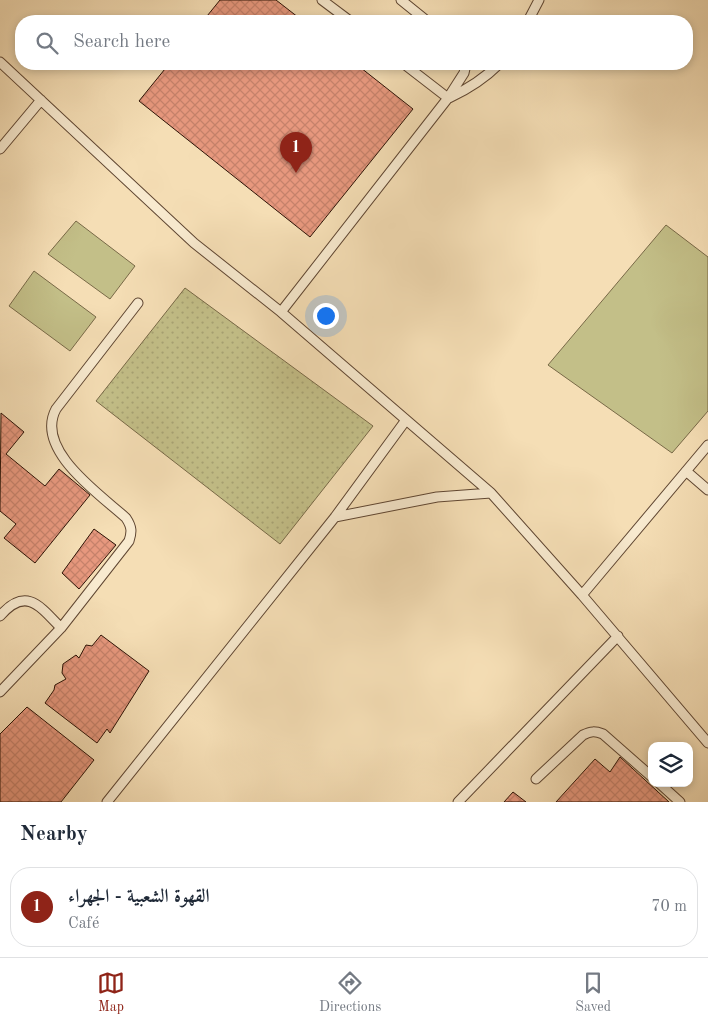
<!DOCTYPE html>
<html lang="en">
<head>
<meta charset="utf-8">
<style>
  :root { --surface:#fff; --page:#f6f6f7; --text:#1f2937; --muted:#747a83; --line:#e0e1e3; --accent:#8f2418 }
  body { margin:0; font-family:"Old Standard TT",Amiri,serif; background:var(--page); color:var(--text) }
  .controls { position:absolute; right:15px; bottom:15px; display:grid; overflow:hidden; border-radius:10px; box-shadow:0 2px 8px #0003 }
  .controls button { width:45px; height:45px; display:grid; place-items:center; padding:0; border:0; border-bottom:1px solid var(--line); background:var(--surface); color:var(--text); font:25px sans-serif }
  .you { position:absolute; left:325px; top:315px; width:18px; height:18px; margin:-12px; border:4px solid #fff; border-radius:50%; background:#1a73e8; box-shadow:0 0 0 8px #1a73e833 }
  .badge { display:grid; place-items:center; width:32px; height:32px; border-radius:50%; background:var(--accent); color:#fff; font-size:16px; font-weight:700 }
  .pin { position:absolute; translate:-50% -41px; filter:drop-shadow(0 1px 2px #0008) }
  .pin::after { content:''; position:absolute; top:26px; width:18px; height:15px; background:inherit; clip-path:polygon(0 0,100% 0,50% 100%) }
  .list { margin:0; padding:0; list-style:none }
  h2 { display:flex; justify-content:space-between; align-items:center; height:65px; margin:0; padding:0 20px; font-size:21px }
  h2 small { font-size:16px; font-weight:400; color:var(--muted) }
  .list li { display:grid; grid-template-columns:32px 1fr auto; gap:15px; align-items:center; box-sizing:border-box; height:80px; margin:0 10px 10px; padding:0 10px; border:1px solid var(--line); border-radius:20px }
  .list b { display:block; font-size:19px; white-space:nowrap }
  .list p { margin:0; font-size:16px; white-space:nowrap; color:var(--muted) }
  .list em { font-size:16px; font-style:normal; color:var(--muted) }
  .icon { flex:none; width:28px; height:28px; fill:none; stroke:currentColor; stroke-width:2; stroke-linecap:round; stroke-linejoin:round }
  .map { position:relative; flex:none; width:708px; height:802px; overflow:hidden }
  .search { position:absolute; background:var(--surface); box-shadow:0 2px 8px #0003; left:15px; right:15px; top:15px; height:55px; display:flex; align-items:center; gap:12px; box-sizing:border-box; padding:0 18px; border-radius:20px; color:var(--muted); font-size:19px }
  .sheet { height:155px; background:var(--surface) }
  nav { display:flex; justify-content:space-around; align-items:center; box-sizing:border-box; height:70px; border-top:1px solid var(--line); background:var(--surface); font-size:14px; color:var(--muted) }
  nav a { display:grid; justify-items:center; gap:2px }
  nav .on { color:var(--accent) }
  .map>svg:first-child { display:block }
</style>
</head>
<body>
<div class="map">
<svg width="708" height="802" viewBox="0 0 708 802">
  <defs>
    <pattern id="grass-dots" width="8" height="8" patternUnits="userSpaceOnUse" patternTransform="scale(1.25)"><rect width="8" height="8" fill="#c3bf88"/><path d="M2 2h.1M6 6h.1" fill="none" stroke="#a8a374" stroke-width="1.8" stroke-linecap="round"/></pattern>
    <pattern id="building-cross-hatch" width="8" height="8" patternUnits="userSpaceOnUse" patternTransform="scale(1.25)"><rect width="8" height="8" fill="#e7987e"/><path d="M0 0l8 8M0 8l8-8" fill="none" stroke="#c6826b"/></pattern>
  </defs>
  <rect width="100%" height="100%" fill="#f5deb5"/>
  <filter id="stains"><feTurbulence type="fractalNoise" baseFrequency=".004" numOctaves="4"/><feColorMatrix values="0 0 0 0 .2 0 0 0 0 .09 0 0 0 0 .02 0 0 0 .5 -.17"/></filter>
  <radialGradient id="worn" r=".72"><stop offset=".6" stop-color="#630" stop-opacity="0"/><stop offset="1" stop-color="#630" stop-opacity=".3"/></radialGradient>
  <!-- grass -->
  <path fill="url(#grass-dots)" stroke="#786947" d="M185,288L373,426L280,544L96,401Z"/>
  <!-- garden -->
  <path fill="#c3bf88" stroke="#786947" d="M76,221L135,266L110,299L48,254Z
    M666,225L708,257V411L672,453L548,365Z
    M34,271L96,317L70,351L9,306Z"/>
  <!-- building -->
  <path fill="url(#building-cross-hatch)" stroke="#2d1306" d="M220,0H276L303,21H203Z
    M169,64H356L413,109L310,237L139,101Z
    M1,413L24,432L6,454L45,486L59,469L90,495L35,563L4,538L16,524L0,511Z
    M94,529L116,545L79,589L62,573Z
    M101,635L149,671L110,733L107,729L97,743L45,703L54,690L55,685L66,679L62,673L63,664L76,655L79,658L86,645L92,646Z
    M27,707L94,760L61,802H0V734Z
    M620,757L669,802H556L595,759L610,772Z
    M513,792L526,802H504Z"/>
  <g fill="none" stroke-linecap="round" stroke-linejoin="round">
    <defs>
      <path id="lane" d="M322,0L350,21
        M401,0L427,21
        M528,21L539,0
        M0,62L194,243L281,312L491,493L582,595L708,743
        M404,64L448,98
        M449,98C468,89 484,79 499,64
        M0,149L41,100
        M281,312L448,98L464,73L466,64
        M686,471L708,490
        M335,517L437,497L491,493
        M582,595L708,445
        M0,616C26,586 40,606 61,628
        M0,692L61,628L129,541C132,532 132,527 126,518C101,495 34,450 56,409L138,303
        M536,779L583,735C591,731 595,731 603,734L652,777
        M659,783L680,802
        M107,802L335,517L406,420
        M458,802L618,636"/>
    </defs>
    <!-- lane casing -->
    <use href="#lane" stroke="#5f4632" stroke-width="11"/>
    <!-- lane -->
    <use href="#lane" stroke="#f8eacf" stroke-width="9"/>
  </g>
  <rect width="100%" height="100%" filter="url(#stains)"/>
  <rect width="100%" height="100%" fill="url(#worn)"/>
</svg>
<div class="controls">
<button><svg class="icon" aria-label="layers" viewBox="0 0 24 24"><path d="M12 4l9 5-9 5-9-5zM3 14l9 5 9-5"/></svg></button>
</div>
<div class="you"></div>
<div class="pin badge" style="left:296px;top:173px">1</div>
<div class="search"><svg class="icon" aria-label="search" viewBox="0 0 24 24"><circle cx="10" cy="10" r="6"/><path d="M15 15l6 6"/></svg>Search here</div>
</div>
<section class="sheet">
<h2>Nearby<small></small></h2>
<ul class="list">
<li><span class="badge">1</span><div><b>القهوة الشعبية - الجهراء</b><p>Café</p></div><em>70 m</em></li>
</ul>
</section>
<nav>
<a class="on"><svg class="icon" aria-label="map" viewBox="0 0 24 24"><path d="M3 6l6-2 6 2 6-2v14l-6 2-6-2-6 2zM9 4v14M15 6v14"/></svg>Map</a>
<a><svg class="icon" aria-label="directions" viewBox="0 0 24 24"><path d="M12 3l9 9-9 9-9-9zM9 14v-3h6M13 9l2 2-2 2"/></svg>Directions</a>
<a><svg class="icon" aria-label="saved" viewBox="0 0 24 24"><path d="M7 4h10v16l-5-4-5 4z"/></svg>Saved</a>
</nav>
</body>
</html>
